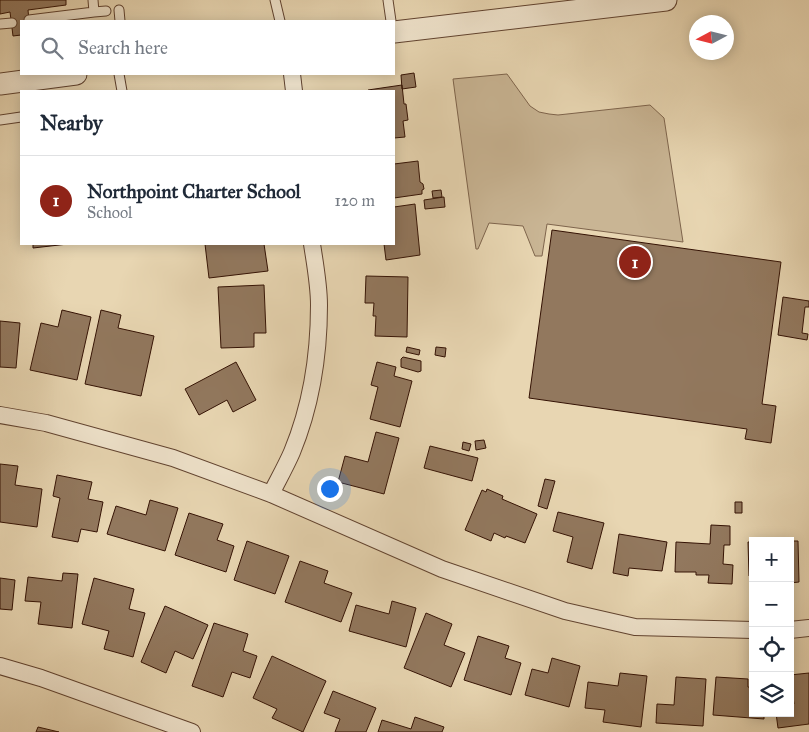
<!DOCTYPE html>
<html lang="en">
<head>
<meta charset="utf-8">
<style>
  :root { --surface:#fff; --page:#f6f6f7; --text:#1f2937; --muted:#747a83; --line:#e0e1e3; --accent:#8f2418 }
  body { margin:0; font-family:"IM FELL Great Primer",serif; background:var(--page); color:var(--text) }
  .controls { position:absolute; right:15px; bottom:15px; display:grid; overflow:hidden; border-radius:0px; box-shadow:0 2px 12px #0003 }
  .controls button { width:45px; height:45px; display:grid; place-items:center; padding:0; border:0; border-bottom:1px solid var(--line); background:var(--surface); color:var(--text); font:25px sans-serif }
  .compass { position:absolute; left:689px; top:15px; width:45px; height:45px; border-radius:50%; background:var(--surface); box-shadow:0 2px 12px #0003; rotate:263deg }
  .you { position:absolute; left:329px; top:488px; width:18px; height:18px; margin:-12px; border:4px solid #fff; border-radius:50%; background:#1a73e8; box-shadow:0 0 0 8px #1a73e833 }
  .badge { display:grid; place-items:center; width:32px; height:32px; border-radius:50%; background:var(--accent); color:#fff; font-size:16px; font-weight:700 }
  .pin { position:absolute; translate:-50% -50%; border:2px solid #fff; box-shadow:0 1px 5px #0006 }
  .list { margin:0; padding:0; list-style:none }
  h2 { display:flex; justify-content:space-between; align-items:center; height:65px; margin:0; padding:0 20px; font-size:21px }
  h2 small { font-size:16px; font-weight:400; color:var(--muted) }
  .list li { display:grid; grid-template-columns:32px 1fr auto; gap:15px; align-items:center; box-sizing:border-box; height:90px; padding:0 20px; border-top:1px solid var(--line) }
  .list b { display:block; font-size:19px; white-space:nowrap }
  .list p { margin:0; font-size:16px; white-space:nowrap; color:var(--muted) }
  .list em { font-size:16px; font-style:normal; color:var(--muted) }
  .icon { flex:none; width:28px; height:28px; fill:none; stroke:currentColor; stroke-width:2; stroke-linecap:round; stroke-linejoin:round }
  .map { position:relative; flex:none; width:809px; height:732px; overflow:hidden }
  .search { position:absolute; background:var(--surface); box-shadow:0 2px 12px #0003; left:20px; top:20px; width:375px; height:55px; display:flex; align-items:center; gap:12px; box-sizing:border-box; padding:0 18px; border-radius:0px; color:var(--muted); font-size:19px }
  .panel { position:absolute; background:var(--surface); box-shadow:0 2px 12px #0003; left:20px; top:90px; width:375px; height:155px; border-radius:0px }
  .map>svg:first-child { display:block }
</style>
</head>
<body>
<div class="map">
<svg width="809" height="732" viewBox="0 0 809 732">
  <rect width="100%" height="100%" fill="#e8d6b2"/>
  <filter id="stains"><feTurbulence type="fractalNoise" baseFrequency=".004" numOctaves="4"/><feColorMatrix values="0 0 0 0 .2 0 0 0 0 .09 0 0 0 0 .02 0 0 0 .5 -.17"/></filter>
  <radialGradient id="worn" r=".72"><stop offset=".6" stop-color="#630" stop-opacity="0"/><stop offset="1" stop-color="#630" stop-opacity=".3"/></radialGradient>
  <!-- green -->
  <path fill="#c9b594" stroke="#7e644c" d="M507,74L530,106L539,112L549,114L558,115L650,105L664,118L683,242L547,224L542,256H535L523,226L489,223L478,249H476L453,79Z"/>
  <!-- building -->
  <path fill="#92785e" stroke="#341204" d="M0,0H66V5L28,10L29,21H21V35L13,36L10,12L0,14Z
    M414,73L416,87L402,89L401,75Z
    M402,85L404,104H406L408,120L403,121L405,137L394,138V91H368V90Z
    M418,161L420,182L423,184L424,189L422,190V194L394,198V164Z
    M441,190L442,197L433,198L432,191Z
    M444,197L445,207L425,209L424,200Z
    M415,204L420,255L386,260L384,244H394V207Z
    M552,230L781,262L762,404L776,406L771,443L745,439L747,429L529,398Z
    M33,244H68L33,248Z
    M205,244H264L268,271L209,278Z
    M366,276L408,277L407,337L375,336L376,316H373L374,303H365Z
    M264,285L266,333H254V347L221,348L218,287Z
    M783,297L809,301V307H805L802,333L808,334L807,340L778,335Z
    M62,310L91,317L77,380L30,370L41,323L58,327Z
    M101,310L121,315L118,328L154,336L141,396L85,384Z
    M0,321L20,323L16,368L0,367Z
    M407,347L420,350L419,355L406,352Z
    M436,347L446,348L445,357L435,355Z
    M403,357L421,361V371L418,372L401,367V359Z
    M236,362L256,400L233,412L227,400L199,415L185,389Z
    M377,362L396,367L394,376L412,381L400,427L370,419L378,387L371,385Z
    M376,432L399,438L384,494L338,482L345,456L368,462Z
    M484,440L486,448L476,450L475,441Z
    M463,442L471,444L469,451L462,449Z
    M430,446L478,458L472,481L424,468Z
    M0,464L18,466L15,485L42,489L37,527L0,522Z
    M57,475L92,482L88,499L103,502L97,532L81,529L78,542L52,537L60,498L53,496Z
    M545,479L555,481L547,509L538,506Z
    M487,489L503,496L502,499L537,514L525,543L506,536L505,538L494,533L491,541L465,530L482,490L486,492Z
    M150,500L178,508L165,551L107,534L116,506L146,515Z
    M735,502H742V513H735Z
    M558,512L604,523L592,569L567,562L573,537L553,531Z
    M189,513L223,524L217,540L234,546L226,572L175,555Z
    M711,525L730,526V545H724L723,564L733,565L732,584L708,583L709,575H696V572H675L676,542L710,544Z
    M619,534L667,542L662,571L629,568L628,576L613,573Z
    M247,541L289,556L275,594L234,580Z
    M790,541H798L799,582L790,583Z
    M748,542H753V576H749Z
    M300,561L328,571L324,583L352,593L341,622L285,602Z
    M63,573L78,574L72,628L38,624L41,602L25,601L28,577L62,581Z
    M0,578L15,580L12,610L0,609Z
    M94,578L134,589L129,609L145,613L133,657L104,649L109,631L82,624Z
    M392,601L416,608L406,647L349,631L356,605L389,614Z
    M165,606L208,625L193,659L175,651L166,673L141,662Z
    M426,613L452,624L444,645L465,653L451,687L404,668Z
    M214,623L248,634L243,651L257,656L250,678L232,672L223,697L192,686Z
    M478,636L509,646L505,658L521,663L511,695L464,680Z
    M272,656L326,681L303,732L272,718L277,709L253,698Z
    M552,658L580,666L569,707L525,695L532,669L548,673Z
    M620,673L647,676L641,727L603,722L605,710L585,708L588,682L618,686Z
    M809,673V724L778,728L776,713H790V704H794L790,675Z
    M676,677L706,679L703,726L656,723L657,704L674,705Z
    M716,677L748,679V687L753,688V713H764V719L713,715Z
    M333,691L376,708L366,732H335L340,719L324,713Z
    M415,717L444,727L442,732H378L382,720L411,729Z
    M38,727L59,732H36Z"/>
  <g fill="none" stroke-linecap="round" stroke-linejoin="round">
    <defs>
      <path id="service" d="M93,0L94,12L106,11
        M275,0L280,21
        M388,0L391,21
        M119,10L120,21
        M29,20L94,12
        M0,24L12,23
        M119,74L122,91
        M0,120L21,117"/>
      <path id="minor" d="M292,74L294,91
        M0,415L46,423L173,458L271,494L442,569L565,611L635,627L753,630
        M271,494C278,480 286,466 292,452C311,406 319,355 319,305C319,285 315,264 312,244
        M790,630L809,628
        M0,666L41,678L192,732"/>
      <path id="tertiary" d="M394,32L666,0
        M0,84L76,74"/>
    </defs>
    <!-- service casing -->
    <use href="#service" stroke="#614330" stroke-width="11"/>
    <!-- minor casing -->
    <use href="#minor" stroke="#614330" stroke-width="18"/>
    <!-- tertiary casing -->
    <use href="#tertiary" stroke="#614330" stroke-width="23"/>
    <!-- service -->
    <use href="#service" stroke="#f0e4cd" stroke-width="9"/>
    <!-- minor -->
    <use href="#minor" stroke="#f0e4cd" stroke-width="16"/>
    <!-- tertiary -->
    <use href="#tertiary" stroke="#f0e4cd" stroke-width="21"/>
  </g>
  <rect width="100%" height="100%" filter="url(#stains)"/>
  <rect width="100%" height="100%" fill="url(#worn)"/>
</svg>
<div class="controls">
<button>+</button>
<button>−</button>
<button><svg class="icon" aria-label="locate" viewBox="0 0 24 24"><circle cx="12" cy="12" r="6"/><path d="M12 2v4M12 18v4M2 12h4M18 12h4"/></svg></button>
<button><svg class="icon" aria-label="layers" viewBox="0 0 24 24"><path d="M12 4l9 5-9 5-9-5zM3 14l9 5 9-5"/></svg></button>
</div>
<svg class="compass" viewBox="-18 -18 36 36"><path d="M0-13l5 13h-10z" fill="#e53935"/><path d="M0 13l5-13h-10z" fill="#747a83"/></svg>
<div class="you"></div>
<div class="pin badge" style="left:635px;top:262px">1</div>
<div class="search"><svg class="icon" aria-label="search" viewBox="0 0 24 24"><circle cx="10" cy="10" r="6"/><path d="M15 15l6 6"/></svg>Search here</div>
<section class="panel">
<h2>Nearby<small></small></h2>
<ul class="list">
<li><span class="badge">1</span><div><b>Northpoint Charter School</b><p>School</p></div><em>120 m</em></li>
</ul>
</section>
</div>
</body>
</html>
